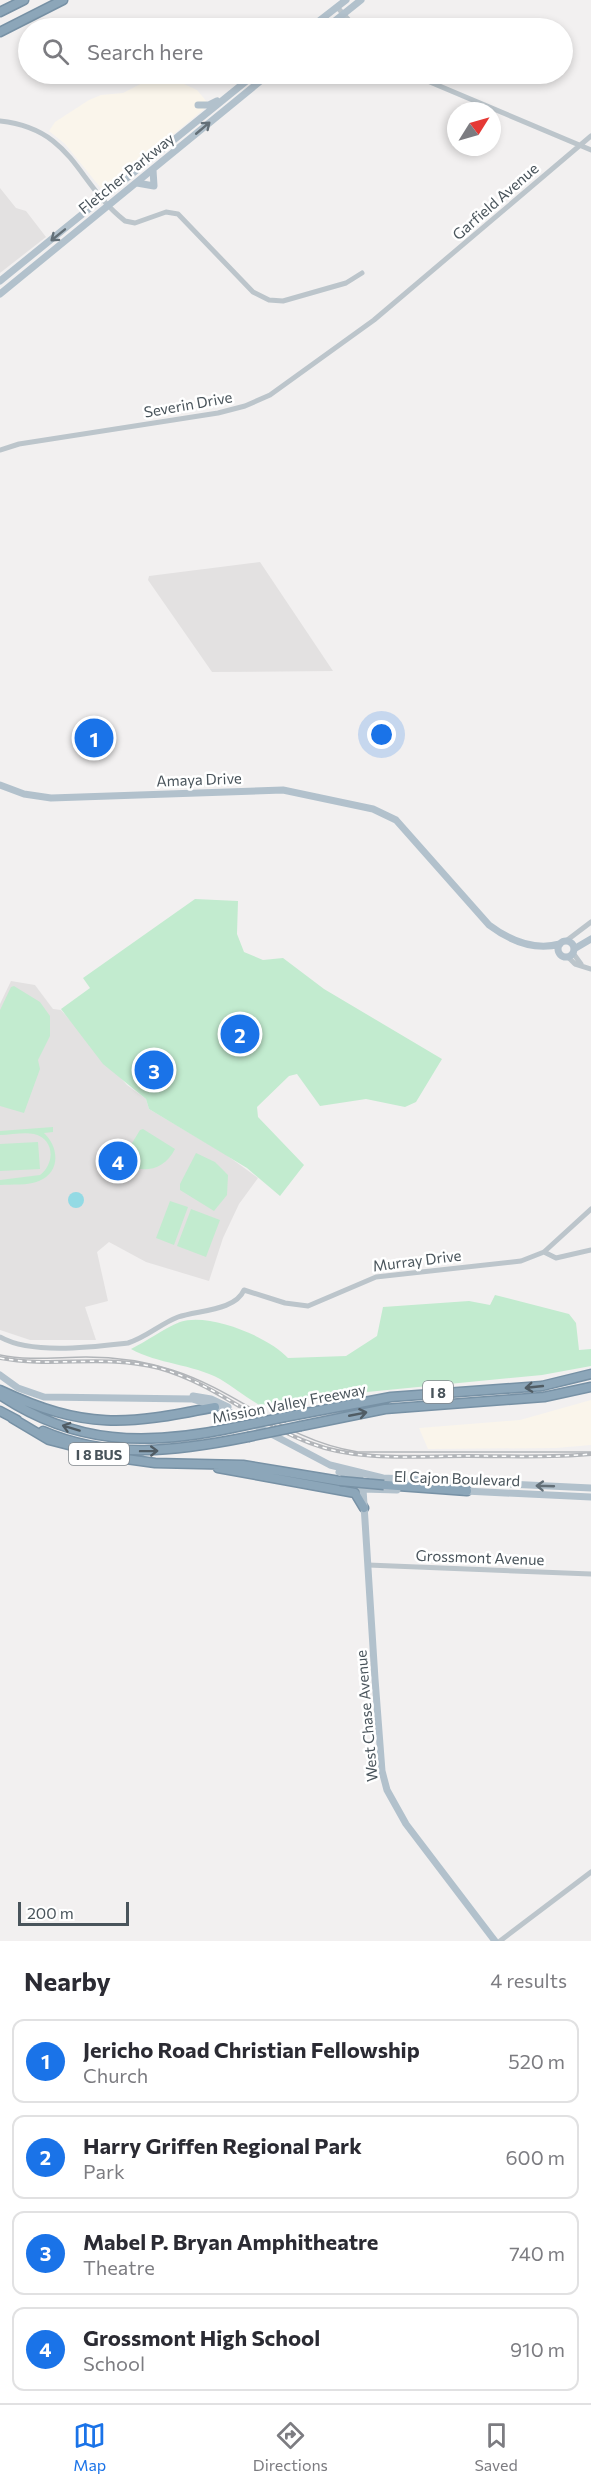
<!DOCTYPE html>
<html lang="en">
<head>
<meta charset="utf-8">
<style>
  :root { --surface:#fff; --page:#f7f7f7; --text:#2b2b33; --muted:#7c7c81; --line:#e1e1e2; --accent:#1a73e8 }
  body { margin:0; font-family:Commissioner,sans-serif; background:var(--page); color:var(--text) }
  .compass { position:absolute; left:447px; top:102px; width:54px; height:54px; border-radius:50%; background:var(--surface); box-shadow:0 3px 9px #0003; rotate:53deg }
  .scale { position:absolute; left:18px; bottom:15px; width:111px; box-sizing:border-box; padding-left:6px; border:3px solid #49545b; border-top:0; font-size:16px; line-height:21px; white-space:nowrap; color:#49545b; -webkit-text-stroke:4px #fff; paint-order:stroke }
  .you { position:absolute; left:382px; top:735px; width:21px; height:21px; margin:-15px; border:4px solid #fff; border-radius:50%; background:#1a73e8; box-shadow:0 0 0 9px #1a73e833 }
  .badge { display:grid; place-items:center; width:39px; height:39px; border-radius:50%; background:var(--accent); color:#fff; font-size:20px; font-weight:700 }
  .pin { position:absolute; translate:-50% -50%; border:3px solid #fff; box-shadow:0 2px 6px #0006 }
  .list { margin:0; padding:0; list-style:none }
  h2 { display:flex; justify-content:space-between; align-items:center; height:78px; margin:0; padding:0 24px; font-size:26px }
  h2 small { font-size:20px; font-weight:400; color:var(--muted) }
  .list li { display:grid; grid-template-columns:39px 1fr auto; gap:18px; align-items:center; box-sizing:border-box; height:84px; margin:0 12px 12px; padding:0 12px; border:2px solid var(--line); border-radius:12px }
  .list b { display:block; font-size:22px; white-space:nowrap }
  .list p { margin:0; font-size:20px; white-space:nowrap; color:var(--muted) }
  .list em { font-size:20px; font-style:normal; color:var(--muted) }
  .icon { flex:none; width:33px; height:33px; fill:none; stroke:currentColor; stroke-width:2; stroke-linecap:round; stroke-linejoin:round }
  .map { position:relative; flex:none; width:591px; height:1941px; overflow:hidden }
  .search { position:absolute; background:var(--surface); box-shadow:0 3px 9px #0003; left:18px; right:18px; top:18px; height:66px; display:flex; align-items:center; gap:15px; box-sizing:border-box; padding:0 21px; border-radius:33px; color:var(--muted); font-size:22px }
  .sheet { height:462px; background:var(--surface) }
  nav { display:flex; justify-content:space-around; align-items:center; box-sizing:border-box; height:84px; border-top:2px solid var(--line); background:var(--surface); font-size:16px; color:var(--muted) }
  nav a { display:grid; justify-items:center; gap:3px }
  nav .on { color:var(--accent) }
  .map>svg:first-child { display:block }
</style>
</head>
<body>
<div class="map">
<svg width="591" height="1941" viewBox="0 0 591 1941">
  <rect width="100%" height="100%" fill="#f2f0f0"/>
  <!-- commercial -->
  <path fill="#faf5eb" d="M156,76L173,79L197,90L207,102L204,109L104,192L65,144L49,131L55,122L89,100L101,95L123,93Z
    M591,1400V1445L556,1448L428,1449L419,1428L520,1420Z"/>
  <!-- education -->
  <path fill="#e3e1e1" d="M0,188L16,208L26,211L46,237L0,273Z
    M260,562L333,671L212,672L148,580L149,576Z
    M11,981L35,985L53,1009L61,1010L127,1085L146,1099L149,1109L225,1154L258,1178L239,1204L223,1238L209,1281L146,1262L109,1242L97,1252L108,1301L85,1307L96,1340H30L0,1330V1004Z"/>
  <!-- green -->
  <path fill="#c2ebcf" d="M195,899L238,901L237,934L244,952L263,960L283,958L324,989L442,1059L416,1102L405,1107L366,1099L320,1106L297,1074L289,1076L257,1107L258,1117L304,1165L280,1196L247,1168L149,1109L146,1099L103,1064L61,1009L90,988L83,978Z
    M14,986L40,1002L50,1016V1036L38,1060L40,1069L24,1113L0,1106V1010L11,987Z
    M53,1127V1132L44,1133C59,1147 61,1172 39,1181C28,1186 12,1184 0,1185V1180L40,1175C55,1164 55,1139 34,1134C23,1132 11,1135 0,1135V1131Z
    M143,1129L175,1149C163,1173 140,1173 120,1163L140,1130Z
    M38,1142L40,1169L0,1171V1144Z
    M196,1153L215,1162L228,1175L227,1195L214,1211L180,1190V1184Z
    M170,1201L188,1207L174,1245L156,1238Z
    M191,1209L220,1220L206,1257L177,1246Z
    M495,1295L569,1314L576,1323L579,1350L591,1349V1366L542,1375L367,1392L259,1405C246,1397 233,1387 220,1379C192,1364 158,1364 131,1349C147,1341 163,1329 180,1322C209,1312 269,1337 288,1358L346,1356L377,1336L383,1307L469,1301L490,1305Z"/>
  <!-- water -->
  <path fill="#93dae4" d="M68 1200a8 8 0 1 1 16 0a8 8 0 1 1-16 0Z"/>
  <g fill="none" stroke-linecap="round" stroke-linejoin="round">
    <defs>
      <path id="highway" d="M0,12L24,0
        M0,32L63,0
        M0,1390C85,1430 126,1425 215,1407
        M0,1395C75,1445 146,1446 232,1428
        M0,1411L17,1420
        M285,1417L391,1397L542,1386L591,1374
        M12,1418L49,1440L119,1458L155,1463L243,1465L340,1481
        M301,1426L385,1409L544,1397L591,1387
        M43,1431C110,1460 178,1451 248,1437
        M218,1468L355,1493L364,1508
        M384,1485L467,1491"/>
    </defs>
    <!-- highway casing -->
    <use href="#highway" stroke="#7791a5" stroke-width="11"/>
    <!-- minor -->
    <path stroke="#bcc5cb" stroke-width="5" d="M337,7L356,28
      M411,74L591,150
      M0,121C74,129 76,183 125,221L135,223L166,212L178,214L253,292L269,300L283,301L346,283L362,273
      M0,450L19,444L218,413L245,406L270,395L374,320L591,136
      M566,941L591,922
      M573,953L581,964
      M568,957L575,964L591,969
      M544,1252L556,1258L591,1250
      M0,1337C31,1355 93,1347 128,1343C147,1337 160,1324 178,1317C198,1310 235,1311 244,1290L285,1303L308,1306L376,1277L521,1261L544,1252L591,1209
      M368,1565L591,1574
      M500,1941L591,1872"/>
    <!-- major -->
    <path stroke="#b2c1cc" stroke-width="7" d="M310,28L346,0
      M326,28L361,0
      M198,105H209L217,101
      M137,183L154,186L153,170
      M0,281L255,74
      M0,294L269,74
      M0,785L24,794L51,798L283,790L373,809L396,820L489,925C509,940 534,951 560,944
      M558 949a8 8 0 1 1 16 0a8 8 0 1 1-16 0Z
      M574,949L591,939
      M0,1375L18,1388L44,1397L192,1399L222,1408L330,1465L383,1478L591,1488
      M193,1396L211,1399L228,1407
      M353,1471L362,1481L363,1489L375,1679L382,1771L387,1790L406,1824L495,1941
      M339,1472L352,1477L363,1489L397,1490
      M465,1491L591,1497"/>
    <!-- highway -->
    <use href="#highway" stroke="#8ca6b9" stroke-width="8"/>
    <!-- tram -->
    <path stroke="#b2b5b9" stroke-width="1.5" d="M0,1355C28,1361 58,1357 86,1357C115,1357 144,1361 172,1370C241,1392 283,1440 358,1452H591"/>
    <defs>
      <path id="rail" d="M0,1358C53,1368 104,1354 159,1368C216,1384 256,1423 310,1443C359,1462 415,1456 468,1456C509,1456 550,1458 591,1454"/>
    </defs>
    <!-- rail casing -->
    <use href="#rail" stroke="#b2b5b9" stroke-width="4"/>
    <!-- rail -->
    <use href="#rail" stroke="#fff" stroke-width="1.5" stroke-dasharray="4.5" stroke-linecap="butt"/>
    <defs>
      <path id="highway-bridge" d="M232,1428L285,1417
        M248,1437L301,1426
        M340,1481L384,1485"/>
    </defs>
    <!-- highway-bridge casing -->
    <use href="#highway-bridge" stroke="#7791a5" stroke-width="11" stroke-linecap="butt"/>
    <!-- highway-bridge -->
    <use href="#highway-bridge" stroke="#8ca6b9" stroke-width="8"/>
  </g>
  <!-- one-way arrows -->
  <defs><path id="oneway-shaft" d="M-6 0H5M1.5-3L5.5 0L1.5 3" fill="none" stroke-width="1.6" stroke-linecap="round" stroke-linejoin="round" transform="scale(1.5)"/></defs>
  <g stroke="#636f77">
    <use href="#oneway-shaft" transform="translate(203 128) rotate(-40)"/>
    <use href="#oneway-shaft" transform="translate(58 235) rotate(141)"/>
    <use href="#oneway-shaft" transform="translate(545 1486) rotate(-178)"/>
  </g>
  <g stroke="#505c64">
    <use href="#oneway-shaft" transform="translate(534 1387) rotate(174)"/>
    <use href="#oneway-shaft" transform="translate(358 1414) rotate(-11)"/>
    <use href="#oneway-shaft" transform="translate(71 1428) rotate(-163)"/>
    <use href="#oneway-shaft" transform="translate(149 1451) rotate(-1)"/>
  </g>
  <g text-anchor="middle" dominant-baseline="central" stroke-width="5" stroke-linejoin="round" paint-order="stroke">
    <!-- shield labels -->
    <g fill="#fff" stroke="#80878c" stroke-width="1.5">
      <rect x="423" y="1381" width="30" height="22" rx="4.5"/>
      <rect x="69" y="1443" width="60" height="22" rx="4.5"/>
    </g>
    <g font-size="14" font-weight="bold" fill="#49545b">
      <text x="438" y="1392">I 8</text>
      <text x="99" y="1454">I 8 BUS</text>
    </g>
    <!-- street labels -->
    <g font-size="15" fill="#49545b" stroke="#fff">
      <text transform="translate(126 173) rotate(-39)">Fletcher Parkway</text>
      <text transform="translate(495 201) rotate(-41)">Garfield Avenue</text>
      <text transform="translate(188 404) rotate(-10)">Severin Drive</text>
      <text transform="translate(199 779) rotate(-2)">Amaya Drive</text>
      <text transform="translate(417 1260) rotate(-7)">Murray Drive</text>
      <text transform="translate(289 1403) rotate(-11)">Mission Valley Freeway</text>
      <text transform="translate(457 1478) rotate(2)">El Cajon Boulevard</text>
      <text transform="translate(480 1557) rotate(2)">Grossmont Avenue</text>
      <text transform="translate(366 1716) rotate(-95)">West Chase Avenue</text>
    </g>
  </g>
</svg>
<svg class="compass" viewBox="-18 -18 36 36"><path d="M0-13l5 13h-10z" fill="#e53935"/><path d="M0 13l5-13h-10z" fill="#7c7c81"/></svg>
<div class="scale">200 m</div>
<div class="you"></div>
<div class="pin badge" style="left:94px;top:738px">1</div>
<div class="pin badge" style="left:240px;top:1034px">2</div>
<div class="pin badge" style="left:154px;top:1070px">3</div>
<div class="pin badge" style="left:118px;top:1161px">4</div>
<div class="search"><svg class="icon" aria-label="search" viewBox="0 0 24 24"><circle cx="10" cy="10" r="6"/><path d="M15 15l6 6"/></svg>Search here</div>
</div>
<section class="sheet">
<h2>Nearby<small>4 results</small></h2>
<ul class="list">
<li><span class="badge">1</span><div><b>Jericho Road Christian Fellowship</b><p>Church</p></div><em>520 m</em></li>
<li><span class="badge">2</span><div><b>Harry Griffen Regional Park</b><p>Park</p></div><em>600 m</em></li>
<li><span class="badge">3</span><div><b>Mabel P. Bryan Amphitheatre</b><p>Theatre</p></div><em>740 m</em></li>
<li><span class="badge">4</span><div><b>Grossmont High School</b><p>School</p></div><em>910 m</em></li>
</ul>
</section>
<nav>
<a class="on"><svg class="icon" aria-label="map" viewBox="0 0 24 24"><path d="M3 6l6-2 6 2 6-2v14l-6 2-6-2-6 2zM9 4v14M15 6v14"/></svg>Map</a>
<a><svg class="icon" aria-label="directions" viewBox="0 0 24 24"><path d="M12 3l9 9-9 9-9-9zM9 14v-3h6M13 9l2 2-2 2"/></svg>Directions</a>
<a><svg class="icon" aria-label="saved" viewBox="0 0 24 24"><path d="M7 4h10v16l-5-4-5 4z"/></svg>Saved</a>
</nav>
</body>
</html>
